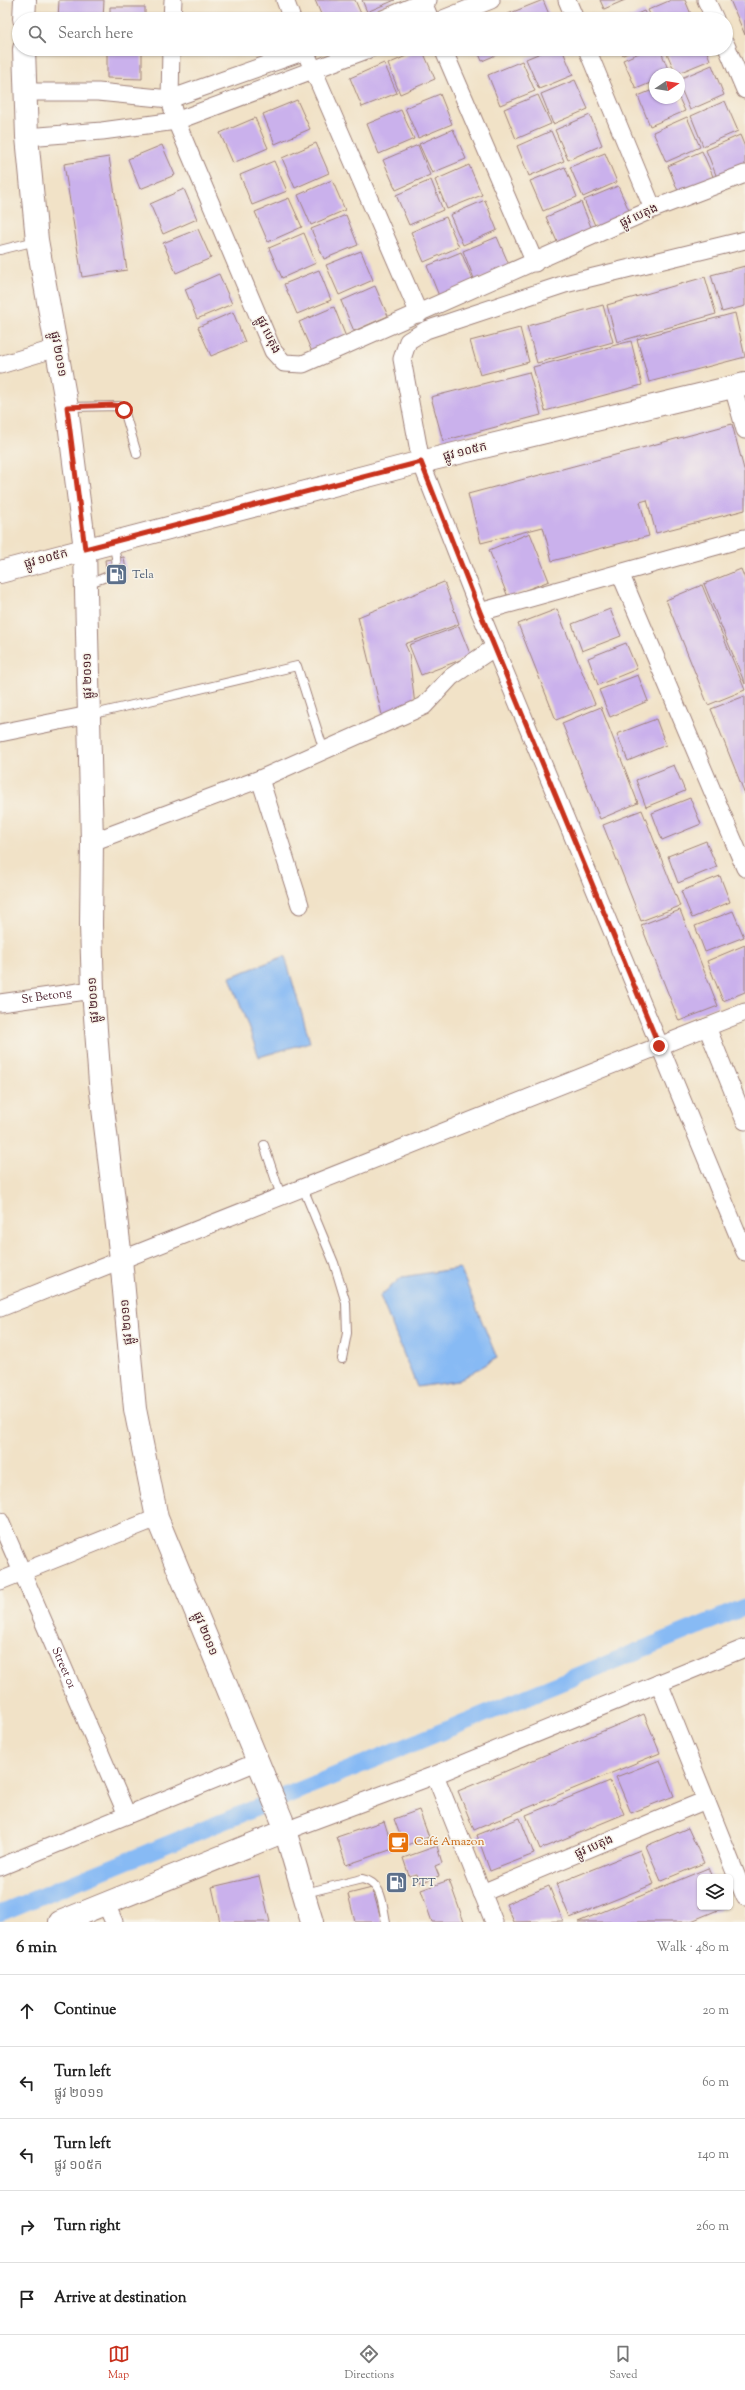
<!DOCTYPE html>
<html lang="en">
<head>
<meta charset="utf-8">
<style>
  :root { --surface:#fff; --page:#f6f6f6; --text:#222; --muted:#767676; --line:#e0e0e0; --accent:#c8321e }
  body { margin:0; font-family:"Sorts Mill Goudy","Noto Sans Khmer",serif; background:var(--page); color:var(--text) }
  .controls { position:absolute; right:12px; bottom:12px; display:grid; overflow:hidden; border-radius:6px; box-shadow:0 1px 3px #0004 }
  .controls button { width:36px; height:36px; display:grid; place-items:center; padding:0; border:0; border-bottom:1px solid var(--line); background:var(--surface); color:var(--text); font:20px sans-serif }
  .compass { position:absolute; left:649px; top:68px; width:36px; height:36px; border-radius:50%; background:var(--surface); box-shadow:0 1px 3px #0004; rotate:78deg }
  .stop { position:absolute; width:12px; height:12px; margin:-9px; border:3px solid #c8321e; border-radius:50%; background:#fff }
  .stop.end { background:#c8321e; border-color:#fff; box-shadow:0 1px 4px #0008 }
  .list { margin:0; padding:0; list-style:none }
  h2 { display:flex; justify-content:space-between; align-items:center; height:52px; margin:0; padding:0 16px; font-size:17px }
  h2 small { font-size:13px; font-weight:400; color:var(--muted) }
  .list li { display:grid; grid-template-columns:26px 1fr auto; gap:12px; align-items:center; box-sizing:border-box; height:72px; padding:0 16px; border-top:1px solid var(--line) }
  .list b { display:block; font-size:15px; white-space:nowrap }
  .list p { margin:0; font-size:13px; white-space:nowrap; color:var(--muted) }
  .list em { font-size:13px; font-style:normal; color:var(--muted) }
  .icon { flex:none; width:22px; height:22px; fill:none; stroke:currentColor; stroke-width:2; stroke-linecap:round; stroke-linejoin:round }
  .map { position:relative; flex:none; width:745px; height:1922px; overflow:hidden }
  .search { position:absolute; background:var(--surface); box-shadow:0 1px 3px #0004; left:12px; right:12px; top:12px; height:44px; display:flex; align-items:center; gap:10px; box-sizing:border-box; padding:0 14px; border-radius:22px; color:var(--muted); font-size:15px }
  .sheet { height:412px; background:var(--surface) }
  nav { display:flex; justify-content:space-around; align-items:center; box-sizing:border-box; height:56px; border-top:1px solid var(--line); background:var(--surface); font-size:11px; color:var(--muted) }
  nav a { display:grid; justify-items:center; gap:2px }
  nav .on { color:var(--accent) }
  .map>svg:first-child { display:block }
</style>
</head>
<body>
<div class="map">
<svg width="745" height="1922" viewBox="0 0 745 1922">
  <rect width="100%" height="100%" fill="#f7f3e8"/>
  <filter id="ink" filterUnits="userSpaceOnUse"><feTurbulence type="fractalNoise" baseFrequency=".025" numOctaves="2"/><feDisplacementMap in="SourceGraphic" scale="8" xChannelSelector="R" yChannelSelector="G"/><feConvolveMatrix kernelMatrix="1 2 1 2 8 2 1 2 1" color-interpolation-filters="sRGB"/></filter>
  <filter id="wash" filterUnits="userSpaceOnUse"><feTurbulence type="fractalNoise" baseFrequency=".012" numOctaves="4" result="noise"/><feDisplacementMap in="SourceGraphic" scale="16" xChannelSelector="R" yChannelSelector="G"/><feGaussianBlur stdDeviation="0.9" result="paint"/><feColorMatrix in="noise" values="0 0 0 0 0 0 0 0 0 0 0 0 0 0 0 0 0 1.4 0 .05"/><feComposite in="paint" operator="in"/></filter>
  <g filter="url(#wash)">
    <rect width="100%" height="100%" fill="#f1e2c7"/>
    <!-- water -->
    <path fill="#87baf4" stroke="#686c90" d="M285,956L310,1042L259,1057L230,977Z
      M460,1268L497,1358L458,1381L417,1387L380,1296L402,1277Z"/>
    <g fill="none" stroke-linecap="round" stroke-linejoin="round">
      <!-- canal -->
      <path stroke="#87baf4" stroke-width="17" d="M0,1913L745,1607"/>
    </g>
    <g id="blocks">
      <!-- building -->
      <path fill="#cab1ec" d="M59,0H104L103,19H58Z
        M315,0H355L362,16L355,19H323Z
        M362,0H395L367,12Z
        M543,0L551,19H511L508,14Z
        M600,0H625L604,9Z
        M671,0H685L693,19H652L648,10Z
        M730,0H745V35Z
        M110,7H145V19H110Z
        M644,11L648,19H625Z
        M107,49H142V79L107,78Z
        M422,49L435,79L400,94L388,64Z
        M477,49H510L482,61Z
        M550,49H562L573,75L539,89L526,59Z
        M620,49H638L623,55Z
        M648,49H660L670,74H655V81L636,89L623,60Z
        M665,49H706L710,60L676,74Z
        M522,61L535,91L500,105L488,75Z
        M384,63L397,93L362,107L350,78Z
        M712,65L724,95L690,110L679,84V79Z
        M575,80L588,109L553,124L541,94Z
        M655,89V98H679L685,111L650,126L638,96Z
        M440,94L452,124L418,138L405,108Z
        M538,95L551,124L516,139L504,109Z
        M297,100L310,129L275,144L263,114Z
        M725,101L738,131L703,146L691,116Z
        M401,110L414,139L379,154L367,124Z
        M590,115L602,145L568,160L555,130Z
        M687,117L700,147L666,162L653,132Z
        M255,118L268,148L233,163L220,133Z
        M453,129L466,159L432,173L419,144Z
        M551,131L564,161L529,176L517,146Z
        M740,135L745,147V168L718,180L706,150Z
        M316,143L329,173L295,188L282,158Z
        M162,145L175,175L140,189L128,159Z
        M418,145L430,175L396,190L383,160Z
        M702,151L715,181L680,196L668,166Z
        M605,153L617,182L583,197L570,167Z
        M109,157L127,270L82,277L64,164Z
        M274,161L287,191L252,205L240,175Z
        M469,165L482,195L447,209L435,180Z
        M565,167L577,197L543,211L530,181Z
        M332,180L345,210L311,225L298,195Z
        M431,180L443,210L409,225L396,195Z
        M618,186L631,215L597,230L584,200Z
        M184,189L197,219L163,234L150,204Z
        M289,198L302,227L268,242L255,212Z
        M485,200L497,230L463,245L450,215Z
        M581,202L593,232L559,246L546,217Z
        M346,215L358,245L324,259L311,229Z
        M446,217L459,247L424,262L411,232Z
        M198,229L211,258L176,273L163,243Z
        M304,233L316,263L282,278L269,248Z
        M497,237L510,267L475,281L463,251Z
        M361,251L373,280L339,295L326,265Z
        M461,252L474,282L439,296L427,266Z
        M745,266V306L722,312L711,275Z
        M319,270L331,300L297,314L284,284Z
        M219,274L232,304L197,319L185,289Z
        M705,277L716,314L617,342L607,305Z
        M375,286L388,316L354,331L341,301Z
        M603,305L613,342L537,363L527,326Z
        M334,307L346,337L312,352L299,322Z
        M233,312L245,342L211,356L198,327Z
        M735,313L745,357L649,382L637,339Z
        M520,328L529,362L480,375L470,341Z
        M631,341L642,385L545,411L533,367Z
        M529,372L541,415L443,441L431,397Z
        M732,424L745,473V510L656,533L647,500L640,502L649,536L552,561L543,527L481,543L468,494Z
        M530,533L549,581L508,597L489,550Z
        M124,557L127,579L108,582L105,560Z
        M741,569L745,579V684L704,584Z
        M444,582L459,624L405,644L409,653L415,706L383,719L358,617Z
        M702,585L745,690L708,705L666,600Z
        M557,609L595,704L556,720L518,624Z
        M610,609L621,636L582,651L572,624Z
        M459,626L471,656L421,675L409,645Z
        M626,643L637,669L598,685L588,658Z
        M638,675L648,701L610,717L599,690Z
        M745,696V794L711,709Z
        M601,707L638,803L600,819L562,723Z
        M656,719L666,745L628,761L617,734Z
        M674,765L685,791L646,807L636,780Z
        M690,798L701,824L662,840L652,813Z
        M642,810L680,906L641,921L603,825Z
        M706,841L717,867L678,883L668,856Z
        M720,876L730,902L692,918L681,891Z
        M680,910L718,1006L679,1021L641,925Z
        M733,911L744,937L705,952L695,926Z
        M745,945V992L723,1001L707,961Z
        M644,1714L660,1753L474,1830L458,1791Z
        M660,1760L674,1796L631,1813L616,1777Z
        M610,1781L624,1814L540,1849L526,1815Z
        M419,1810L429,1837L404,1846L394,1819Z
        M520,1818L534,1854L490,1871L477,1835Z
        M384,1821L393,1849L346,1865L337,1837Z
        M688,1828L704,1863L661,1881L646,1846Z
        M437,1846L442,1863L435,1866L439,1876L420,1883L417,1874L409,1876L403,1858Z
        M640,1850L654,1884L570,1918L556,1884Z
        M708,1868L712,1877H700V1907H725L689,1922H578Z
        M259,1876L270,1922H220L212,1887Z
        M449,1880L464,1922H432L421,1890Z
        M549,1886L563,1921L514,1922L506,1904Z
        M372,1888L382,1922H355L348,1894Z"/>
    </g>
  </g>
  <g filter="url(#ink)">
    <use href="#blocks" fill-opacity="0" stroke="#9e8079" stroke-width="1"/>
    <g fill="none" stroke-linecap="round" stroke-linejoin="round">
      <defs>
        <path id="lane" d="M0,250L36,241
          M67,407L120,406L124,410L137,454
          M86,584C111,576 124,573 112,544
          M90,715L297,666L324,751
          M264,1145L281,1196
          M303,1188L334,1263L346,1303L347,1333L342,1359
          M305,1893L362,1879C383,1883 382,1904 386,1922"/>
        <g id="street">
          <path d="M285,0L292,19"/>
          <path d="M422,0L430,19"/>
          <path d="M567,0L575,19"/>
          <path d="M706,0L715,19"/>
          <path d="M172,19L173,0"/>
          <path d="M383,19L428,0"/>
          <path d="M443,19L491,0"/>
          <path d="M726,45L745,90"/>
          <path d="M171,49L170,99L176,121L273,351L284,363L303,364L653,209L745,174"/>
          <path d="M443,49L535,263"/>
          <path d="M587,49L653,209"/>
          <path d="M309,60L419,314"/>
          <path d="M25,92H98L170,99L311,49"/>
          <path d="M27,137L102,131L176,121L369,49"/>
          <path d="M745,240L565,284L426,330L408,341L402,359L421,462L480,612L745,538"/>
          <path d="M0,365L57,348"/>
          <path d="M733,387L745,430"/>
          <path d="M620,573L745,868"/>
          <path d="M480,612L745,1252"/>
          <path d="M0,733L89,715"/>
          <path d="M260,779L300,905"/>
          <path d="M92,842L260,779L424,706L451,677L495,647"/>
          <path id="s1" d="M0,1003L93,990"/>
          <path d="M707,1027L745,1121"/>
          <path d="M0,1308L745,1012"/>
          <path id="s2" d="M0,1521L127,1815"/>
          <path d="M0,1581L157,1518"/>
          <path d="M659,1683L745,1897"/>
          <path d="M435,1775L494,1922"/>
          <path d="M285,1831L435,1775L745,1648"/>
          <path d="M0,1867L257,1762"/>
          <path d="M482,1893L706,1800"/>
          <path d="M105,1902L114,1922"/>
        </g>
        <path id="secondary" d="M24,19L25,0
          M24,49L27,137L37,240L67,407L85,549L92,842L91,925L93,990L100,1083L121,1259L135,1409L157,1518L282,1820L312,1922
          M0,572L421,462L745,384
          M60,1922L285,1831"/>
      </defs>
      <!-- lane casing -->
      <use href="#lane" stroke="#9e8079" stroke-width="10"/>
      <!-- street casing -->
      <use href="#street" stroke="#9e8079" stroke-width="19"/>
      <!-- secondary casing -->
      <use href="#secondary" stroke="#9e8079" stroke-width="24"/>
      <!-- lane -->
      <use href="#lane" stroke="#fff" stroke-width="8"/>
      <!-- street -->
      <use href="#street" stroke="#fff" stroke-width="17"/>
      <!-- secondary -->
      <use href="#secondary" stroke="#fff" stroke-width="22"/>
    </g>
  </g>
  <g fill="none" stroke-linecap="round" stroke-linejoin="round" filter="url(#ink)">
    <!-- route -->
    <path stroke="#c8321e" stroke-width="5" d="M124,410L120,406L113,405L67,407L85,549L421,462L480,612L659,1046"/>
  </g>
  <!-- icons -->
  <defs>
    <symbol id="fuel-square" viewBox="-11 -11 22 22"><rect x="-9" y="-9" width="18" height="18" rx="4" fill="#5c6f8a" stroke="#f7f3e8"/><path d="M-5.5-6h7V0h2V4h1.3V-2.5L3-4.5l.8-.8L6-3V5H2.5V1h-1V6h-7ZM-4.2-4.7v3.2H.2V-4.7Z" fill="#fff"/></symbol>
    <symbol id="cafe-square" viewBox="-11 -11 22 22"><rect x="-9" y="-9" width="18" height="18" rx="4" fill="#e8710a" stroke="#f7f3e8"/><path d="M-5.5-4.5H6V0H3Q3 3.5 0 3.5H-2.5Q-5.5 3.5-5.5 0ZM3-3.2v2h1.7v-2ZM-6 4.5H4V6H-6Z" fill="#fff"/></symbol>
  </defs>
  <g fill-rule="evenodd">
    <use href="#fuel-square" x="104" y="562" width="25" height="25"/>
    <use href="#cafe-square" x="386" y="1830" width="25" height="25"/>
    <use href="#fuel-square" x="384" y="1870" width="25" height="25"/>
  </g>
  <g text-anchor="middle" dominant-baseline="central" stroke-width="3" stroke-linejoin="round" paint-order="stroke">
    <!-- street labels -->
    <g font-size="12" fill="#4a1f2b" stroke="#f7f3e8">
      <text transform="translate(639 216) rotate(-24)">ផ្លូវ បេតុង</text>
      <text transform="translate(268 335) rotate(64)">ផ្លូវ បេតុង</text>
      <text transform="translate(58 354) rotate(80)">ផ្លូវ ២០១១</text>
      <text transform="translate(465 452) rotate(-14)">ផ្លូវ ១០៥ក</text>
      <text transform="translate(46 559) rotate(-15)">ផ្លូវ ១០៥ក</text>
      <text transform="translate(88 676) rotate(-91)">ផ្លូវ ២០១១</text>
      <text stroke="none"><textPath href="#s1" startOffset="47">St Betong</textPath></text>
      <text transform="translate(94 1000) rotate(-94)">ផ្លូវ ២០១១</text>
      <text transform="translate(127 1322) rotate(-95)">ផ្លូវ ២០១១</text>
      <text transform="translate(205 1634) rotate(68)">ផ្លូវ ២០១១</text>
      <text stroke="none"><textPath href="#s2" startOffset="160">Street 01</textPath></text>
      <text transform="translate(594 1847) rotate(-23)">ផ្លូវ បេតុង</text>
    </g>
    <!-- service labels -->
    <g font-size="12" fill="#4e5e75" stroke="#f7f3e8" text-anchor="start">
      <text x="132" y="575">Tela</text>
      <text x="412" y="1883">PTT</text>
    </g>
    <!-- food labels -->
    <g font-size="12" fill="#c56008" stroke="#f7f3e8" text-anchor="start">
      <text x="414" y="1842">Café Amazon</text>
    </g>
  </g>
</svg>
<div class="controls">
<button><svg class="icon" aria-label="layers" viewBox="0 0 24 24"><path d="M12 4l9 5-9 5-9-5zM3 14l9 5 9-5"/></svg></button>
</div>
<svg class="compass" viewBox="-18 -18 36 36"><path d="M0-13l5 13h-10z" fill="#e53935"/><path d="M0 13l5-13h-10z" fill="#767676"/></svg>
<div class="stop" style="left:124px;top:410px"></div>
<div class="stop end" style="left:659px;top:1046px"></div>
<div class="search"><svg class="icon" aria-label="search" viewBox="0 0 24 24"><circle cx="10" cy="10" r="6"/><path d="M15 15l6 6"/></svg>Search here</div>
</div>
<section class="sheet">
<h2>6 min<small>Walk · 480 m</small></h2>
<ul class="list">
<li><svg class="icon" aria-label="ahead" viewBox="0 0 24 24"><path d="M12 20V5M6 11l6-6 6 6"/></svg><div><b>Continue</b></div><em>20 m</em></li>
<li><svg class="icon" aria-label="left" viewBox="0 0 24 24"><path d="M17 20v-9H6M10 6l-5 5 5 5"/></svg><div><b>Turn left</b><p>ផ្លូវ ២០១១</p></div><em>60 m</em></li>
<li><svg class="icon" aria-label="left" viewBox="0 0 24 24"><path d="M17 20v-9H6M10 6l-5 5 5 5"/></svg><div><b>Turn left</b><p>ផ្លូវ ១០៥ក</p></div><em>140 m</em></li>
<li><svg class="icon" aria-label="right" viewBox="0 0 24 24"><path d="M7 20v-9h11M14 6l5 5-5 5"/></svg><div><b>Turn right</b></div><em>260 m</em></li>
<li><svg class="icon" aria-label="arrive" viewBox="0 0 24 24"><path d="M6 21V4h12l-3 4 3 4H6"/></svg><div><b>Arrive at destination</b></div></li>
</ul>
</section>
<nav>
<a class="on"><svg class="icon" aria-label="map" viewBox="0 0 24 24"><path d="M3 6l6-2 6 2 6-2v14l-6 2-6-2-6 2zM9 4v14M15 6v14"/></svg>Map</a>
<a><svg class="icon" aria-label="directions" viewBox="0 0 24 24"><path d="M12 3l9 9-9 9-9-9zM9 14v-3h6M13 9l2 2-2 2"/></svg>Directions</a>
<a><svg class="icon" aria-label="saved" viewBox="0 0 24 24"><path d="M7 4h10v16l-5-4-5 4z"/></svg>Saved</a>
</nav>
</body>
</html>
